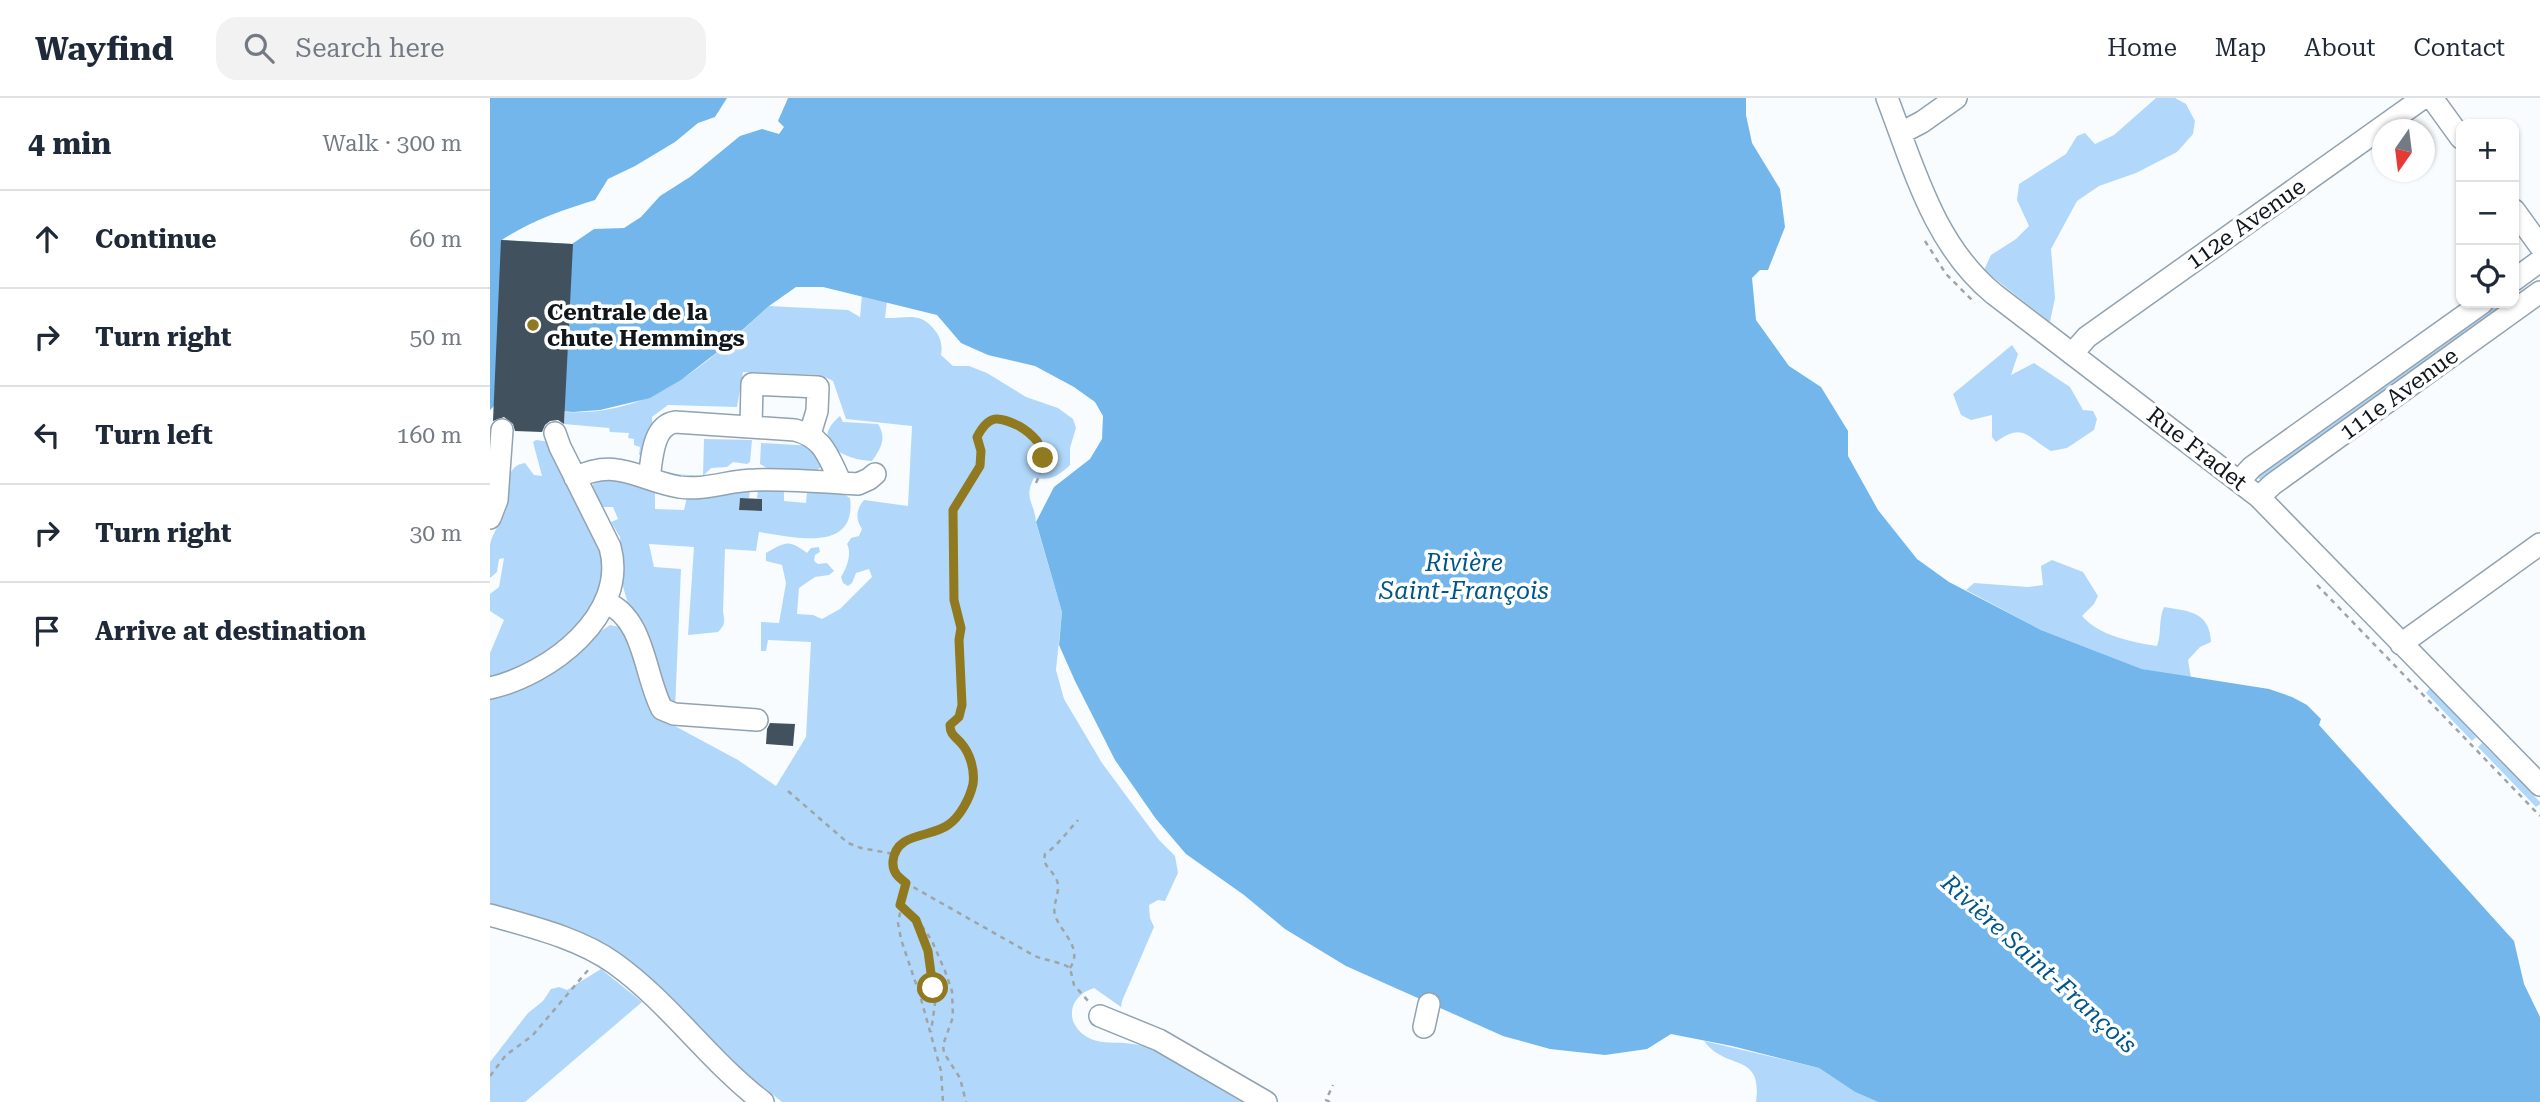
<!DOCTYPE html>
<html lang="en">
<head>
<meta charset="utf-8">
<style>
  :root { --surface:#fff; --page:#f2f2f3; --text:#1f2937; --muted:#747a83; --line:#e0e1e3 }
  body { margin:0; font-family:"Roboto Serif",serif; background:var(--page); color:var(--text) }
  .controls { position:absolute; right:21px; top:21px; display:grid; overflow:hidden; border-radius:14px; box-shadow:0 2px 5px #0004 }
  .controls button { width:63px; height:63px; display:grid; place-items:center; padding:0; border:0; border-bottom:2px solid var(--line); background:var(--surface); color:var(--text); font:35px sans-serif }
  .compass { position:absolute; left:1882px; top:21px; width:63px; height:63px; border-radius:50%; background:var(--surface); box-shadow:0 2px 5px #0004; rotate:194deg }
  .stop { position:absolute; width:21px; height:21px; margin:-16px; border:5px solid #90791f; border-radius:50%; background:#fff }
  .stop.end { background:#90791f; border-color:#fff; box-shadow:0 2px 7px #0008 }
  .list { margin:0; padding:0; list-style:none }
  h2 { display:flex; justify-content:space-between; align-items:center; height:91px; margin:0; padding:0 28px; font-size:30px }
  h2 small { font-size:23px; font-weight:400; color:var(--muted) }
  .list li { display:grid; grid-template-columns:46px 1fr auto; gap:21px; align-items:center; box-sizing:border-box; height:98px; padding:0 28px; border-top:2px solid var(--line) }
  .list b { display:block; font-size:26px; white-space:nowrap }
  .list em { font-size:23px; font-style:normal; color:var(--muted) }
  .icon { flex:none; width:38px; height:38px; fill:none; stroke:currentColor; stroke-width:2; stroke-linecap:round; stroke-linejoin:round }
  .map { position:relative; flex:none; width:2050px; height:1004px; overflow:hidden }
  header { display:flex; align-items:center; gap:42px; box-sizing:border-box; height:98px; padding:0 35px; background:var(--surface); border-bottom:2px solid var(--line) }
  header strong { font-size:33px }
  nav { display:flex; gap:38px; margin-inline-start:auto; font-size:24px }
  .search { width:490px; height:63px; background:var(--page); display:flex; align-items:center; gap:18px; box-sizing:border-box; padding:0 24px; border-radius:21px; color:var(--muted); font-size:26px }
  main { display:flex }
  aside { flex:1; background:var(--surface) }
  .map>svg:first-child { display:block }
</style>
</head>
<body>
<header>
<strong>Wayfind</strong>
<div class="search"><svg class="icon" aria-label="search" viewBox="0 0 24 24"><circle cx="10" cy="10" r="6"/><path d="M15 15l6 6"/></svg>Search here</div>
<nav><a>Home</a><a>Map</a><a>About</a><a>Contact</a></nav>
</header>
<main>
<aside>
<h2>4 min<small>Walk · 300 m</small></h2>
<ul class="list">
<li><svg class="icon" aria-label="ahead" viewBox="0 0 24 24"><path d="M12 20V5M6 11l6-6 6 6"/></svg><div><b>Continue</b></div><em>60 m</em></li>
<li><svg class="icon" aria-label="right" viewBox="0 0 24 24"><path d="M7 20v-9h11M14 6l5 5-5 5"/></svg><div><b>Turn right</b></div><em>50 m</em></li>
<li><svg class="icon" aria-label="left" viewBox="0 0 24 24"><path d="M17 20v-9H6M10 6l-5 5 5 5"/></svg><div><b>Turn left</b></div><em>160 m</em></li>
<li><svg class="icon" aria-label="right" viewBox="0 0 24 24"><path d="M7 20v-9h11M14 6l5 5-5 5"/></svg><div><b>Turn right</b></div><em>30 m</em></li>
<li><svg class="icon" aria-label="arrive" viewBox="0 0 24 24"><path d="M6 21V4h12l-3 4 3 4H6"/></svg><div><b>Arrive at destination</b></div></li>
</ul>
</aside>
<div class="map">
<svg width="2050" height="1004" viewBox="0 0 2050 1004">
  <rect width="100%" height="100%" fill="#f8fcff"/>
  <!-- green -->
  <path fill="#b1d8fa" d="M1666,0H1685L1696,6L1705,23L1703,36L1687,54L1646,75L1609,88L1587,103L1561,151L1565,200L1560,224L1494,172L1501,157L1526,141L1539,128L1527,102L1529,86L1576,56L1587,38L1595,35L1605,46L1624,37Z
    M372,197L397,203L395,220C414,221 429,213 443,230C450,238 453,246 451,257L463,268H479L497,275L536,299L568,310L583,321L586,330L580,350V367C568,378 561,383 544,380C533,401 545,404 546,425L572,514L566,572L574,601L612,665L669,742L685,758L688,775L675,803L668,802L659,807L660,820L664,829L632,903L631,909L604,890C578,898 574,925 597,939C609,946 622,944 635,945C646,946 657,948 668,952L760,1004H292C256,977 225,945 193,913C173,893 154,871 130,855C90,829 46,819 0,807V598L71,560L120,527L134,530L183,622V627L248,662L286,688L316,639L321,544L278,542L276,553H271V524L289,525L296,485L292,467L276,463V455C296,444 298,441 317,455L321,450L329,449L330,454L325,457L324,463L328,466L337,465L344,473L339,477L325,479L309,490L307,516L323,517L332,521L350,511L382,479L379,471L366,475L362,485L358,488L353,485L351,479C357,469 362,456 357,446L361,440L369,438L372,431C365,421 366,411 374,402L418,408L422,328L356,321L343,283L331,277L253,274L247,309L178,307L162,319V336L154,358L149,357L150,349L144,347V341L138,340L139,335L120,334L119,330L74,326L75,314C164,319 218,264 279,208L358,212L370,219Z
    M2004,205H2022L1773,383L1769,381L1768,376L1772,372Z
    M1522,247L1528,256L1521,277L1544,265L1580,289L1593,312L1603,313L1607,321L1604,332L1577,350L1561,353C1536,339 1534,324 1506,344L1502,339V317L1481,322L1471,317L1463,296Z
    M350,318L353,324L388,326C397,340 391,350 382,363C356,362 317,345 350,318Z
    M214,341L262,342L260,364L257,366L243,364L237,369L221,370L212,379L170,375L213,378Z
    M46,342L61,344L110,441L117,474L95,524L57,557L0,585V555L14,522L0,513V496L9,489L14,460L9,461L7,474L0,480C0,470 0,458 0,447C2,435 12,423 16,412C22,396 11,368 35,365L44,377L52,378L43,344Z
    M271,345L325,348L333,361L331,369L323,375L282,373L270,366Z
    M113,379L165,391V411L194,412L197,399L229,398L247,391L260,392L259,400H250L249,412L271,413L272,401L267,400L268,392L294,387V403L316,405L317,394H322V389L352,395L360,400C367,456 303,439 269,434L266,453L235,451L233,514C235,523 235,527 228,534L198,537L204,449L159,446L164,469L191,471L185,611L177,608L140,513L132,485L130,439L121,424L128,421L123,409H109L101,392L103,386Z
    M1562,462L1593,474L1608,498L1604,506L1592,518C1609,538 1642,544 1667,548C1672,534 1668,523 1674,509C1699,513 1720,514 1721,544L1710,549L1698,562L1701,580L1652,571L1551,532L1476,492L1484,485L1538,489L1553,487L1551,468Z
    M1940,590L1986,639L1982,643L1936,595Z
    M1992,645L2050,704V706L2046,709L1988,649Z
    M111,871L152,904L35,1004H0V964L38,915L53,903L61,891L69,889L77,892Z
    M1214,943L1329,970L1365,994L1388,1004H1266C1273,953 1237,974 1214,943Z"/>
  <!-- water -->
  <path fill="#72b6ec" d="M0,0H237L225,19L208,25L185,44L145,68L118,81L105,102C73,112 40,123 12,142L82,146L104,131L134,130L151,119L170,98L200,79L250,38L272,31L289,36L294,29L288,23L298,0H1256V17L1262,45L1290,91L1295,129L1278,172H1270L1262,180L1266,222L1299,268L1331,289L1358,333V358L1388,412L1427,461L1459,484L1551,532L1652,571L1779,591L1802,599L1817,607L1831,621L1829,627L2024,843L2034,886L2050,919V1004H1388L1365,994L1329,970L1242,948L1181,936L1157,951L1115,957L1060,951L1013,938L856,868L795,831L754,797L696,756L666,721L625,662L585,583L569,547L572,514L546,424L564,389L600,361L612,341L613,318L605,304L584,289L545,268L498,257L471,245L447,217L333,189H306L279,208L230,252L191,282L160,300L110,312L83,314L4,308L0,312Z"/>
  <!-- building -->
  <path fill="#42515e" d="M11,142L83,146L74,326L68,322L60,323L55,327L52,334L25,333L23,326L14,319L3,323Z
    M250,400L272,401V413L249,412Z
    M280,625L305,626L303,648L276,646L277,631Z"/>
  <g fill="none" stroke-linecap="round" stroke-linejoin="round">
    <defs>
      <path id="minor" d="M1397,0C1424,70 1444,147 1504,196L1769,399L2050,687
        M1942,0L1971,40
        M1411,35L1432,24L1466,0
        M2024,112L2050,148
        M2024,182L2050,163
        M1582,256L1597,239L1933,0
        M261,329L262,286L328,289L327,313L320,336
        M85,380C127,359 149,382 189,389C216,393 239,382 265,382C299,381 334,384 368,386L379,381L385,376
        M159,380C162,362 162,328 185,324L305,332C335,340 338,359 351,385
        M1749,383L1762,369L1992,205
        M1769,399L1783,386L2050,194
        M0,420L7,402L12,332
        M115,504C155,520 154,577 172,611L184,616L267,622
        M1911,546L2050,446
        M0,590C59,577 139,517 120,449L70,349L65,335
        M0,817C42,829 89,840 124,865C180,905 219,963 273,1004
        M610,918L669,942L776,1004
        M934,929L939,906"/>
    </defs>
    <!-- minor casing -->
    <use href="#minor" stroke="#91a2b0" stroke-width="24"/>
    <!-- path -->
    <path stroke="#9fa4a7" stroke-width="2.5" stroke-dasharray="5 5" stroke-linecap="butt" d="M1435,143L1456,176L1485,205
      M546,385C559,358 548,338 523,325C516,322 509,318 501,322C494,326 491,332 487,339L491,353L490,368L463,413L464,502L471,530L469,542L472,607L469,619L460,627C460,637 465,639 471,645C480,656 485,672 483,686C480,700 470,719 458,727C440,740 406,734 403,763C402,774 408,779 416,785L543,857C555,863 569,863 580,870L584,887L599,904
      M1827,487L2050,718
      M298,693L358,745L371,750L404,756
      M416,785L408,825L411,841L431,901L451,973L453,1004
      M410,807L430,825L442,843L455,873L462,893L463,919L453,947L454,955L470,980L476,1004
      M428,826L438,853L440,884L446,898L441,934
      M580,870C593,851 573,836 566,820C561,809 569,798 568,787C567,777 558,772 554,763L555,756C568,747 577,734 588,722
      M0,978L16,957L42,938L99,871
      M840,1004L836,1002L843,987"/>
    <!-- minor -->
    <use href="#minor" stroke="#fff" stroke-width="21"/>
  </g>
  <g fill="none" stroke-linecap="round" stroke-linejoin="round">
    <!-- route -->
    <path stroke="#90791f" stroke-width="9" d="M443,890L438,853L426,822L410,807L416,785C408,779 402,774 403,763C406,734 440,740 458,727C470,719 480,700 483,686C485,672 480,655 471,645C465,638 460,637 460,627L469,619L472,607L469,542L471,530L464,502L463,412L490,368L491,353L487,339C499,316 508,318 529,328C536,332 542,337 547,343C550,348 551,354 553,360"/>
  </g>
  <!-- markers -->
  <circle fill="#90791f" stroke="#fff" stroke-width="2.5" cx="43" cy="227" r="7"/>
  <g text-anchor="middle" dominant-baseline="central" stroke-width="7" stroke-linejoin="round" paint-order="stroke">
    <!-- street labels -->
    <g font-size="23" fill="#10161b" stroke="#fff">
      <text transform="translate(1756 126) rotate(-35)">112e Avenue</text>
      <text transform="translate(1909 296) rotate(-36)">111e Avenue</text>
      <text transform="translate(1707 351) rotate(38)">Rue Fradet</text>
    </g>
    <!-- poi labels -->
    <g font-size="23" font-weight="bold" fill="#10161b" stroke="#fff" text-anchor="start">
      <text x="57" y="214">Centrale de la<tspan x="57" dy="26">chute Hemmings</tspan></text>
    </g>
    <!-- water labels -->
    <g font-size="24" font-style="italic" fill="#005688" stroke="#fff">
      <text x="974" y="465">Rivière<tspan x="974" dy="28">Saint-François</tspan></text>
      <text transform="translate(1549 866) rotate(42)">Rivière Saint-François</text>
    </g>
  </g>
</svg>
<div class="controls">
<button>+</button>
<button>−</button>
<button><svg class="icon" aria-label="locate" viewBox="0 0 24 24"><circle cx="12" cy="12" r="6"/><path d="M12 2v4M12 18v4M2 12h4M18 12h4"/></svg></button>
</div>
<svg class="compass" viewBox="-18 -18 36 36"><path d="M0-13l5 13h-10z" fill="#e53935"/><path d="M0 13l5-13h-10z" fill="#747a83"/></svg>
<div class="stop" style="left:443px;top:890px"></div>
<div class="stop end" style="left:553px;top:360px"></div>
</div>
</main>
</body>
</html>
